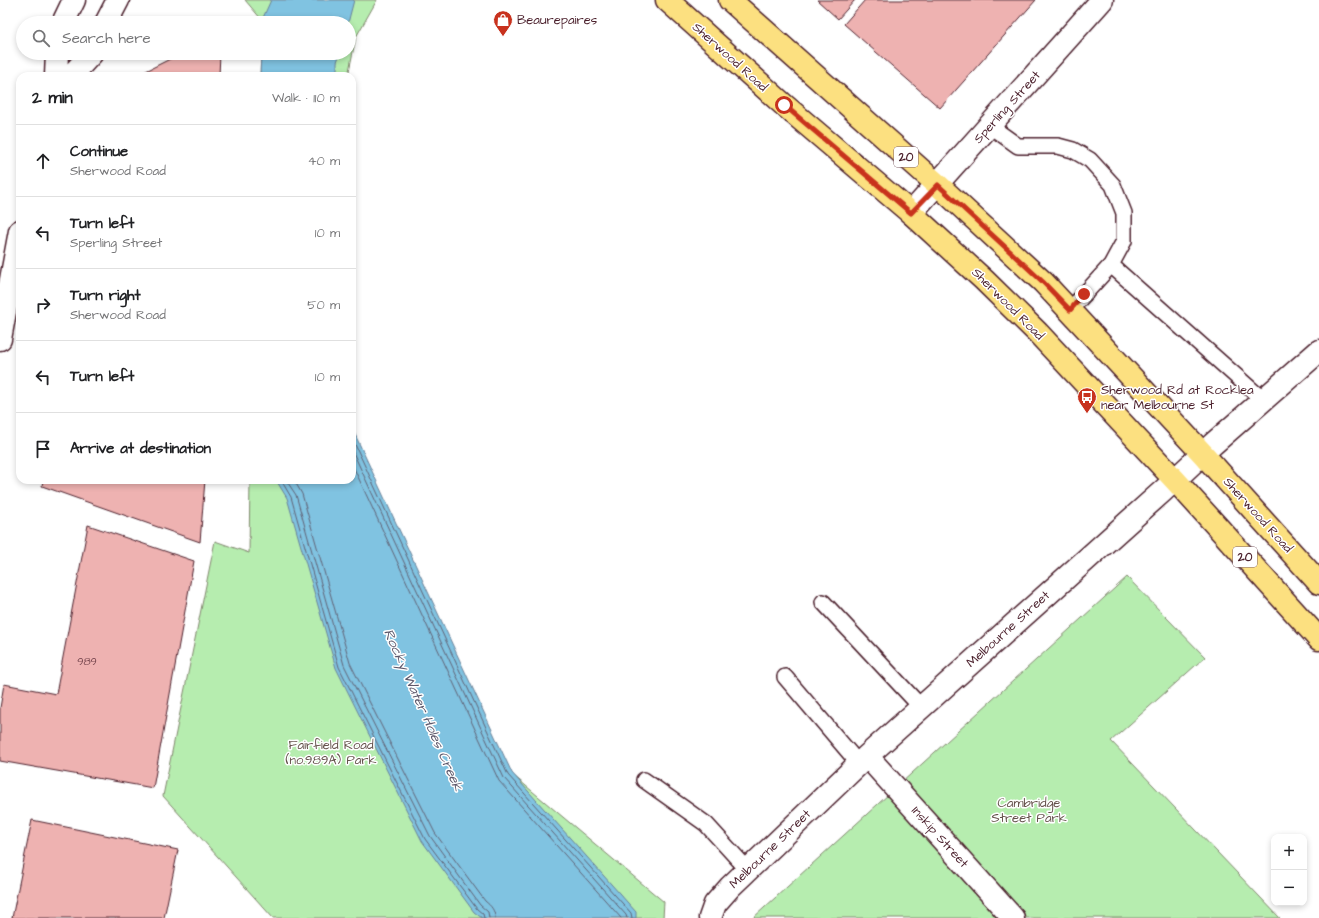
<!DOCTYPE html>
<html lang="en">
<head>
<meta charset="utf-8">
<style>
  :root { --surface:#fff; --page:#f6f6f6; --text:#202124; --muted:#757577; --line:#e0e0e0 }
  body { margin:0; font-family:"Architects Daughter",sans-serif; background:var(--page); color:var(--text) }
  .controls { position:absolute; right:12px; bottom:12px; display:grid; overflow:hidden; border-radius:8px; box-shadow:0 2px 6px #0003 }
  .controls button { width:36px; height:36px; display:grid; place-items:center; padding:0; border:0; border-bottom:1px solid var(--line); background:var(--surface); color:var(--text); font:20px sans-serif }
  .stop { position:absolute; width:12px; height:12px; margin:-9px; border:3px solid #c8321e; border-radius:50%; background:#fff }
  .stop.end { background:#c8321e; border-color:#fff; box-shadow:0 1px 4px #0008 }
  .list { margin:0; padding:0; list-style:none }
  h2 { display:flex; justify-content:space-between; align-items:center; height:52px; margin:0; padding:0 16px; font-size:17px }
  h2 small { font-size:13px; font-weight:400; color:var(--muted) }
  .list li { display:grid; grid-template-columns:26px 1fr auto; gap:12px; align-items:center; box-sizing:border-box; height:72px; padding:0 16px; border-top:1px solid var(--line) }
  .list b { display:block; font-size:15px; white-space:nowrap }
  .list p { margin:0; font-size:13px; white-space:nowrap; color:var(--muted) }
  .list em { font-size:13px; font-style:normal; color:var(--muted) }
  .icon { flex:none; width:22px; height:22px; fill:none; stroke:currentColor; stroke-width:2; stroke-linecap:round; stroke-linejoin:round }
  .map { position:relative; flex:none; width:1319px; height:918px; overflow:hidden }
  .search { position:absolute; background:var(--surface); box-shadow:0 2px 6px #0003; left:16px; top:16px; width:340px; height:44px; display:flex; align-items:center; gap:10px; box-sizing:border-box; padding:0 14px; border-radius:22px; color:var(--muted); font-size:15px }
  .panel { position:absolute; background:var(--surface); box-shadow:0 2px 6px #0003; left:16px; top:72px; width:340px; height:412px; border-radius:12px }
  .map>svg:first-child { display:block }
</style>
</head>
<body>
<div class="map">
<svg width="1319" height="918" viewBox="0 0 1319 918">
  <rect width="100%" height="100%" fill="#fff"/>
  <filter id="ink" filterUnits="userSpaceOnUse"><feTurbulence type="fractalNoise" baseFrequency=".025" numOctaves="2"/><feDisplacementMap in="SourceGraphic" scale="8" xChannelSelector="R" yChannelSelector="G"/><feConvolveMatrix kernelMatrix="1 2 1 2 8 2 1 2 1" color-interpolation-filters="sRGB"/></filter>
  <g filter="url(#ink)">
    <!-- green -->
    <path fill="#b6edaf" stroke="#80866d" d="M245,0H377L356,37L348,76H260L261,53H349V23H262V20Z
      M250,480H352L507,770L664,902L663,918H273L163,796L215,541L249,553Z
      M1127,577L1205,657L1111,741L1280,918H753Z"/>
    <!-- water -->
    <path fill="#80c3e1" stroke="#6a8198" d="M271,0H354L348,23H262V20Z
      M261,53H340L337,62V76H260Z
      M352,428L512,773L636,912V918H482L474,912L422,841L336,668L287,498L276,480H352Z"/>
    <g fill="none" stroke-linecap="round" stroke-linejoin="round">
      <!-- shore -->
      <path stroke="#606174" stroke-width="1" d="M352,438L508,775L631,913L632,918
        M352,450L504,778L626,915L627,918
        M352,464L499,781L621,918
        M281,480L291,497L339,667L425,839L477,909L483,914L484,918
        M286,480L296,495L344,665L430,836L480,905L488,912L489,918
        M294,480L302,494L350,663L435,833L485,901C491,906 495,910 495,918"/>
    </g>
    <!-- building -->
    <path fill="#eeb2b1" stroke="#4a1f2b" d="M817,0H855L838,19Z
      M865,0H1036L940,108L844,24Z
      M182,53H220L219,76H141L142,73Z
      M43,480H205L200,542L42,486Z
      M88,525L194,561L153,788L0,761V708L4,684L56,694Z
      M32,820L178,850L164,918H12Z"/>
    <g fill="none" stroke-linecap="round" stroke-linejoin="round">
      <defs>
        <path id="service" d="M990,126L1018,146H1058L1073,150L1090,160L1113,185L1124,213V241L1111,265L1070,310
          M1111,265L1263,400
          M823,602L921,707
          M785,677L859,764
          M644,780L706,824L748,870"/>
        <path id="minor" d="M911,213L1102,0
          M867,756L1013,918
          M710,918L715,904L730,887L867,756L1164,490L1213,444L1319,351"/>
        <path id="secondary" d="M63,23L74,0
          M106,23L118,0
          M56,76L57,53
          M71,76L92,53
          M0,339L20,231"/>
        <path id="primary" d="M667,0L784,105L911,213L984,280L1038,333L1175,480L1319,639
          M730,0L938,185L1043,282L1203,454L1319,583"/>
      </defs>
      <!-- service casing -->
      <use href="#service" stroke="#4a1f2b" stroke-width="18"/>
      <!-- minor casing -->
      <use href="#minor" stroke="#4a1f2b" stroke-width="25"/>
      <!-- secondary casing -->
      <use href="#secondary" stroke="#4a1f2b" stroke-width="25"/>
      <!-- primary casing -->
      <use href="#primary" stroke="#4a1f2b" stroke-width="25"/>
      <!-- service -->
      <use href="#service" stroke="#fff" stroke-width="15"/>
      <!-- minor -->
      <use href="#minor" stroke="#fff" stroke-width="22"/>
      <!-- secondary -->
      <use href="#secondary" stroke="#fff" stroke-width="22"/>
      <!-- primary -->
      <use href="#primary" stroke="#fce080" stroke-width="22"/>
    </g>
  </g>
  <g fill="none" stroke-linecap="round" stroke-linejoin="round" filter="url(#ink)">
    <!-- route -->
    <path stroke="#c8321e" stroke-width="5" d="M784,105L911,213L938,185L1043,282L1070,310L1084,294"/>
  </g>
  <!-- icons -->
  <defs>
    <symbol id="shop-pin" viewBox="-11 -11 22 30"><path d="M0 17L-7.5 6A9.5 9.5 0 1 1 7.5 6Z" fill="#c8321e" stroke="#fff"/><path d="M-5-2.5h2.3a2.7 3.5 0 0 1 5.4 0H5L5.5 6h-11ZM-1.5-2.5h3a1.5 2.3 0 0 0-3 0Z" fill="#fff"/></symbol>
    <symbol id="bus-pin" viewBox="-11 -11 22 30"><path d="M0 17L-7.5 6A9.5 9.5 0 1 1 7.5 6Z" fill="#c8321e" stroke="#fff"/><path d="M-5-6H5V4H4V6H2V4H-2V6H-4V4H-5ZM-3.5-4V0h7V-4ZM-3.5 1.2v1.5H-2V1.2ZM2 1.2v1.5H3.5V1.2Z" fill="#fff"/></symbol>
  </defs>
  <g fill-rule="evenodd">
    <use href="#shop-pin" x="492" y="9" width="22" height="30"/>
    <use href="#bus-pin" x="1076" y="386" width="22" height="30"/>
  </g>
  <g text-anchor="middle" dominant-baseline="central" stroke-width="3" stroke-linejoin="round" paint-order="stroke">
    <!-- number labels -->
    <g font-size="11" fill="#73444c">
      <text x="87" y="661">989</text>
    </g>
    <!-- shield labels -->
    <g fill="#fff" stroke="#80626b" stroke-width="1">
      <rect x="894" y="147" width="24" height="20" rx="3"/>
      <rect x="1233" y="547" width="24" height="20" rx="3"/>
    </g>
    <g font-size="12" font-weight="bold" fill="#4a1f2b">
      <text x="906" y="157">20</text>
      <text x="1245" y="557">20</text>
    </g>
    <!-- poi labels -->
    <g font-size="13" fill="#4a1f2b" stroke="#fff" text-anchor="start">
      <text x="517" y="20">Beaurepaires</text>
      <text x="1101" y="390">Sherwood Rd at Rocklea<tspan x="1101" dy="15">near Melbourne St</tspan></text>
    </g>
    <!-- street labels -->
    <g font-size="13" fill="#4a1f2b" stroke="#fff">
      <text transform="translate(730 57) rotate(42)">Sherwood Road</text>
      <text transform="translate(1007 107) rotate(-48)">Sperling Street</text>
      <text transform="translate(1008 304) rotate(45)">Sherwood Road</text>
      <text transform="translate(1258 515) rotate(48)">Sherwood Road</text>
      <text transform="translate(1008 629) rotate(-42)">Melbourne Street</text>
      <text transform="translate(940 837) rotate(48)">Inskip Street</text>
      <text transform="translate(770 849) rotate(-44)">Melbourne Street</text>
    </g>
    <!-- park labels -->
    <g font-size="13" fill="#65524c" stroke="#fff">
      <text x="331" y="745">Fairfield Road<tspan x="331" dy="15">(no.989A) Park</tspan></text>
      <text x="1029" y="803">Cambridge<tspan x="1029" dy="15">Street Park</tspan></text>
    </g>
    <!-- water labels -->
    <g font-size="14" font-style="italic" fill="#5d586b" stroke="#fff">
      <text transform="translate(423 710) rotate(66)">Rocky Water Holes Creek</text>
    </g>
  </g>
</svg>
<div class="controls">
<button>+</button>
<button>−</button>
</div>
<div class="stop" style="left:784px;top:105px"></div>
<div class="stop end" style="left:1084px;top:294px"></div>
<div class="search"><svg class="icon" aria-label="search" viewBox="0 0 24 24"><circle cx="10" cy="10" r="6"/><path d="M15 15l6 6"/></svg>Search here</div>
<section class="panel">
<h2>2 min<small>Walk · 110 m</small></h2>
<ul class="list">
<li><svg class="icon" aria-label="ahead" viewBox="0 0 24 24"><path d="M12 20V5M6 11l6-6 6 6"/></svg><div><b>Continue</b><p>Sherwood Road</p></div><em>40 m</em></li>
<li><svg class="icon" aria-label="left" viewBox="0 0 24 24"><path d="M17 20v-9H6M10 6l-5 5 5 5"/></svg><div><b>Turn left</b><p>Sperling Street</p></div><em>10 m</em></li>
<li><svg class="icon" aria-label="right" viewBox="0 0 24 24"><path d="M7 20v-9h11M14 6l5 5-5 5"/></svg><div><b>Turn right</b><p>Sherwood Road</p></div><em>50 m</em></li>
<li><svg class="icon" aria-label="left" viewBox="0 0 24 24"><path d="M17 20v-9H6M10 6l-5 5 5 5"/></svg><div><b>Turn left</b></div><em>10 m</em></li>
<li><svg class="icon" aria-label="arrive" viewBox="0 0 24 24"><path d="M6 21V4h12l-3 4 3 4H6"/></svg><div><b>Arrive at destination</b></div></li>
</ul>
</section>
</div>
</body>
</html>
